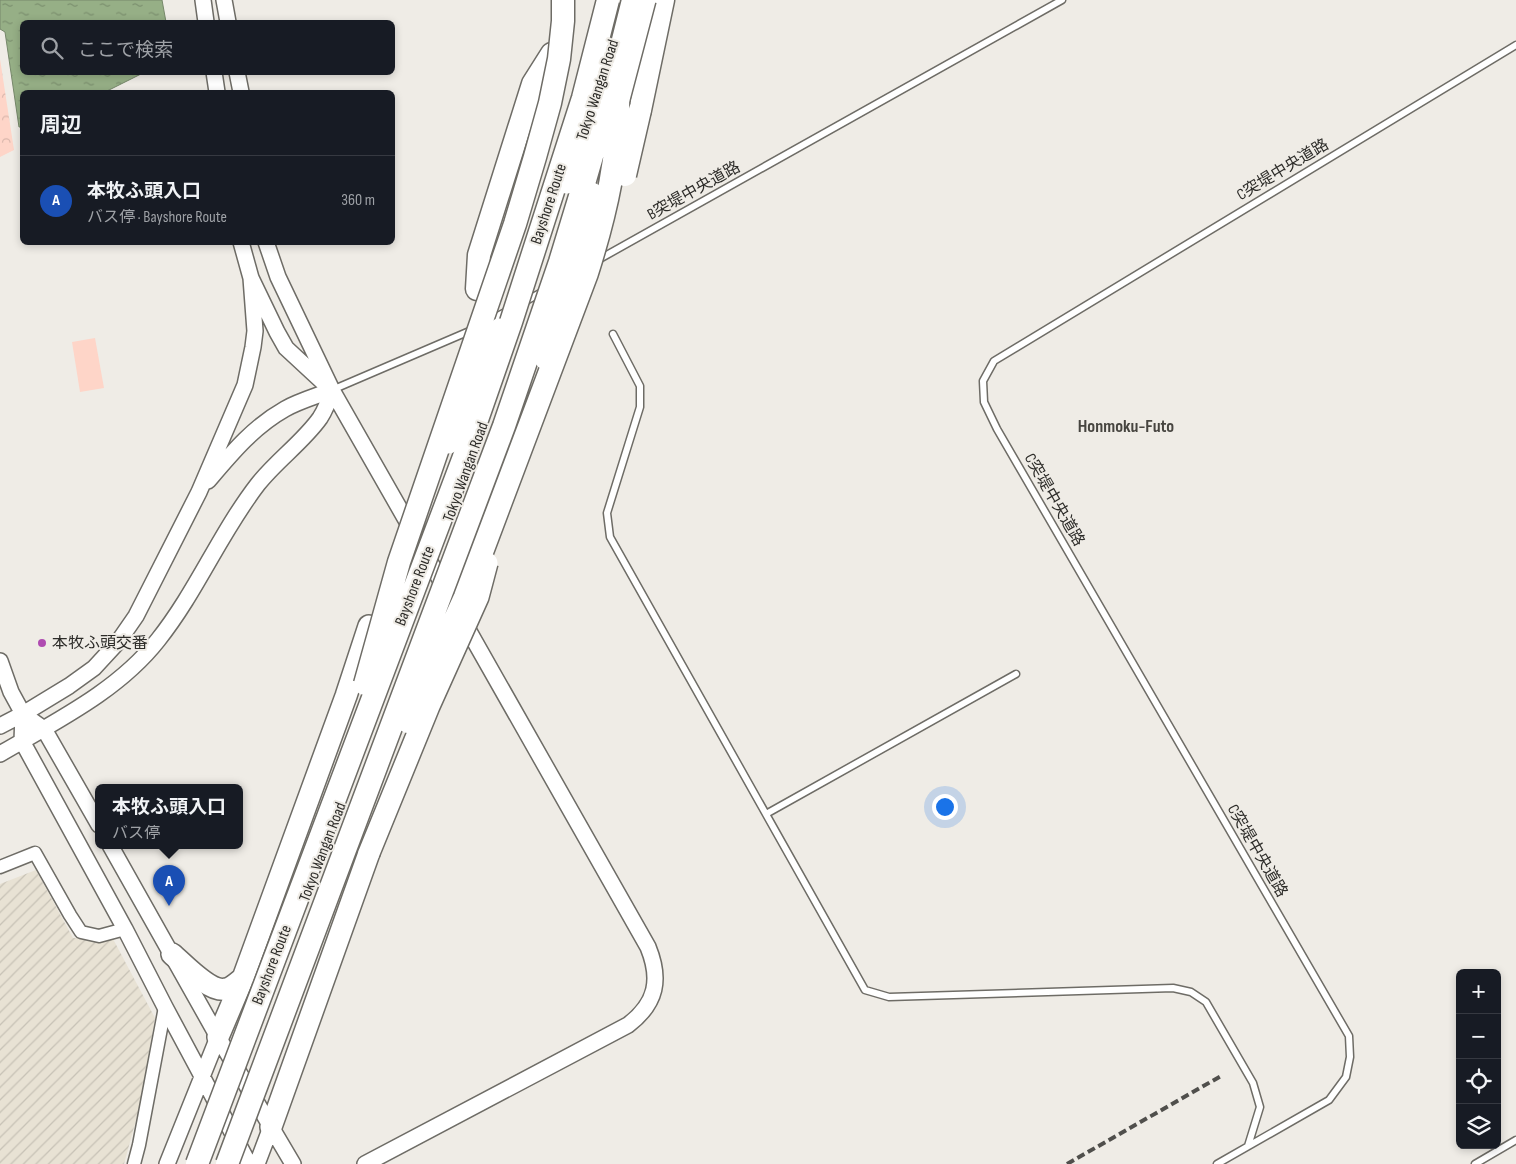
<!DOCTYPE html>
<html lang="ja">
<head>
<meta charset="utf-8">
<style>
  :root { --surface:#171b24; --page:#242831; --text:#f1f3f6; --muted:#9ea1a6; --line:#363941; --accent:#af4bb1 }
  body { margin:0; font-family:"Sofia Sans Condensed","Noto Sans JP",sans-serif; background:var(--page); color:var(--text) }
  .controls { position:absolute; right:15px; bottom:15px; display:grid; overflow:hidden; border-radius:8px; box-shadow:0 2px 8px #0003 }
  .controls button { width:45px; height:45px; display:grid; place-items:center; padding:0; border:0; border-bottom:1px solid var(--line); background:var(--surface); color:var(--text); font:25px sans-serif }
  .you { position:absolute; left:944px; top:806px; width:18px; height:18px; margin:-12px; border:4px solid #fff; border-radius:50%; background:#1a73e8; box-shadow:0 0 0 8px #1a73e833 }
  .badge { display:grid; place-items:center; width:32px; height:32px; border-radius:50%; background:var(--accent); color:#fff; font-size:16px; font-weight:700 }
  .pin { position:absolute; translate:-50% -41px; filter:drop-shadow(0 1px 2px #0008) }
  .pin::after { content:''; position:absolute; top:26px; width:18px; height:15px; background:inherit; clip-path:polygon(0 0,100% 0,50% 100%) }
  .popup { position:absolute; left:95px; top:784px; width:148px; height:65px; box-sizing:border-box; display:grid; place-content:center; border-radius:8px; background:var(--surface); filter:drop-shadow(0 1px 4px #0005); font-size:16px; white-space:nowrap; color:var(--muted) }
  .popup b { font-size:19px; color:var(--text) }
  .popup::after { content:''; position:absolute; left:50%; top:100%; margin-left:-10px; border:10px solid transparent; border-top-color:var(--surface) }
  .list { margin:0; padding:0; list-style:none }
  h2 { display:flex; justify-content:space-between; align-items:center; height:65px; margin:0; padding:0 20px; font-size:21px }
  h2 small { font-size:16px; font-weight:400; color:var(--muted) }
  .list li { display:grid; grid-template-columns:32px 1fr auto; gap:15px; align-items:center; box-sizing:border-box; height:90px; padding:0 20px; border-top:1px solid var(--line) }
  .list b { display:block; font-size:19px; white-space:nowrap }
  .list p { margin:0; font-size:16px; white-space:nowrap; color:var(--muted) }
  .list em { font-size:16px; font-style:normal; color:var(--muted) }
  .icon { flex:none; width:28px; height:28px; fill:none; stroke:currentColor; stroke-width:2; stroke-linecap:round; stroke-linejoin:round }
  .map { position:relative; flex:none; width:1516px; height:1164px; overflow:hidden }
  .search { position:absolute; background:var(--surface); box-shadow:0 2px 8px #0003; left:20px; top:20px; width:375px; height:55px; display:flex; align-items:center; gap:12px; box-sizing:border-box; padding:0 18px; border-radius:8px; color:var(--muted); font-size:19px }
  .panel { position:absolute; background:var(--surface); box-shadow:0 2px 8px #0003; left:20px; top:90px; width:375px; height:155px; border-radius:8px }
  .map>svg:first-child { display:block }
</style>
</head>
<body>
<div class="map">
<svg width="1516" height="1164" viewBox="0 0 1516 1164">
  <defs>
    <pattern id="industrial-furrows" width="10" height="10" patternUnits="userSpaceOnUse" patternTransform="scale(1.25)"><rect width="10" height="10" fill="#e8e2d4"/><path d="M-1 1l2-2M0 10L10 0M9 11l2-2" fill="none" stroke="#c7c2b6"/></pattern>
    <pattern id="park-crowns" width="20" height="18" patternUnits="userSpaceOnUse" patternTransform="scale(1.25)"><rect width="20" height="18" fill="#fed5c8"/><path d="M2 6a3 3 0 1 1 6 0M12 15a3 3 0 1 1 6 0" fill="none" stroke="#dab7ac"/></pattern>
    <pattern id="water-ripples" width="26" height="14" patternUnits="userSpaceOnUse" patternTransform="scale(1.25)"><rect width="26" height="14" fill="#96af86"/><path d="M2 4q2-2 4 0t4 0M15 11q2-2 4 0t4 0" fill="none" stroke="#7b8f6e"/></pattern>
  </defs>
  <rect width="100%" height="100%" fill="#efece6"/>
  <!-- industrial -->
  <path fill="url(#industrial-furrows)" d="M36,870L73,938L112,937L155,1018L139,1109L124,1164H0V884Z"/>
  <!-- park -->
  <path fill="url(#park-crowns)" d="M0,59L14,150L0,157Z"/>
  <!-- pitch -->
  <path fill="#fed5c8" d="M95,338L104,388L80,392L72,342Z"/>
  <!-- water -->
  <path fill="url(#water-ripples)" stroke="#76886a" d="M0,0H162L166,22H22V72H141V74L105,92H22V127H19L5,32L0,29Z"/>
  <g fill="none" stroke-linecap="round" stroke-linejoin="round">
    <defs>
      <path id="service" d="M596,261L1062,0
        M524,302L544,291
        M487,322L509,310
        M613,334L640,386V407L607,513L610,537L865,990L889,997L1173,988L1191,992L1206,1002L1253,1083L1260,1107L1248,1146
        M332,390L472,330
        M766,814L1016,674
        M1217,1164L1329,1100L1346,1077L1350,1057L1349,1036L997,429L984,402L983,381L994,361L1516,45
        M1475,1164L1516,1140"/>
      <path id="minor" d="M0,867L35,853L70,915L81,932L99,936L125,929
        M134,1164L139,1145L165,1007"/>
      <path id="tertiary" d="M203,0L206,22
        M224,0L228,22
        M214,72L217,92
        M237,72L241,92
        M241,242L251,278L277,332L286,348L327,386
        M266,242L278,277L332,390L446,590
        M208,481C231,454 253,427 285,409C299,401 317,396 332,390
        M0,661L11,692L23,714L22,741L125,929L165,1007L249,1164
        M23,714L44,729L99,825
        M0,726L23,714L69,686L94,668L118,642L136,616L199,492L245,385L253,347L255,331L251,278
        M0,754C56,721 118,691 158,640C197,591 220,533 258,484C277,460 303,442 320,418C326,409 329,400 332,390
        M110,845L218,1037L293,1164
        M167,1164L218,1037
        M257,1164L271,1127
        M365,1164L628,1025C657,1003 661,979 648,947L462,619"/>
      <path id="trunk" d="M172,954C184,964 210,993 226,989C232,988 238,982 243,978
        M218,1037L243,978L346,696L369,626
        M271,1127L369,853"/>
      <path id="motorway" d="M640,110L663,0
        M477,289L479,255L533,84L552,54"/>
    </defs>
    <!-- service casing -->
    <use href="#service" stroke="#6e6c66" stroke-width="9"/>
    <!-- minor casing -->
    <use href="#minor" stroke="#6e6c66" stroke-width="15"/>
    <!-- tertiary casing -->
    <use href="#tertiary" stroke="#6e6c66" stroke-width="18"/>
    <!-- trunk casing -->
    <use href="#trunk" stroke="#6e6c66" stroke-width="24"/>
    <!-- motorway casing -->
    <use href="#motorway" stroke="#6e6c66" stroke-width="25"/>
    <!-- service -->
    <use href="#service" stroke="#fff" stroke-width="6"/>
    <!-- minor -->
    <use href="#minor" stroke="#fff" stroke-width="12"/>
    <!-- tertiary -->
    <use href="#tertiary" stroke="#fff" stroke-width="15"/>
    <!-- trunk -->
    <use href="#trunk" stroke="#fff" stroke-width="21"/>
    <!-- motorway -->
    <use href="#motorway" stroke="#fff" stroke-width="22"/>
    <!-- rail -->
    <path stroke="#504f4c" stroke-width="4" stroke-dasharray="8 4" stroke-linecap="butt" d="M1067,1164L1221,1076"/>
    <defs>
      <path id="trunk-bridge" d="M619,99L645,0
        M567,183L608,63
        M545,359L592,193
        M449,443L499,329
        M369,853L429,706L478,597L487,563"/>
      <path id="motorway-bridge" d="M625,175L640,110
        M365,684L399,562L515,224L535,157L550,103L559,59L563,21V0
        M408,722L465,597L587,273C606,213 620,153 618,90
        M197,1164L464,457L511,322L583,98L608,0
        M227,1164L504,426L560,262L585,180L606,108L633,0"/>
    </defs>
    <!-- trunk-bridge casing -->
    <use href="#trunk-bridge" stroke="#6e6c66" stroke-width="24" stroke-linecap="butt"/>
    <!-- motorway-bridge casing -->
    <use href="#motorway-bridge" stroke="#6e6c66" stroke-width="25" stroke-linecap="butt"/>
    <!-- trunk-bridge -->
    <use href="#trunk-bridge" stroke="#fff" stroke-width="21"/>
    <!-- motorway-bridge -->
    <use href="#motorway-bridge" stroke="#fff" stroke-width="22"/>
  </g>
  <!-- markers -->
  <circle fill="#af4bb1" stroke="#efece6" stroke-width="2" cx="42" cy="643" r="5"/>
  <g text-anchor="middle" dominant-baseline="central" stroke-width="4" stroke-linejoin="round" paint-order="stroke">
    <!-- street labels -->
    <g font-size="16" fill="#2d2c29" stroke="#efece6">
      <text transform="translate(598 90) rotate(-72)">Tokyo Wangan Road</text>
      <text transform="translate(1283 170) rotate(-31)">C突堤中央道路</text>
      <text transform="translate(694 191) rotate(-29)">B突堤中央道路</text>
      <text transform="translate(549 204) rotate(-72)">Bayshore Route</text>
      <text transform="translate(466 472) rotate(-70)">Tokyo Wangan Road</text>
      <text transform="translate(1054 500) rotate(60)">C突堤中央道路</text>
      <text transform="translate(415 586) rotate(-69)">Bayshore Route</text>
      <text transform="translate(1257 851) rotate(60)">C突堤中央道路</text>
      <text transform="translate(323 852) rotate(-69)">Tokyo Wangan Road</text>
      <text transform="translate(272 965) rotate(-69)">Bayshore Route</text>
    </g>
    <!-- poi labels -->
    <g font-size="16" fill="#2d2c29" stroke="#efece6" text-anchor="start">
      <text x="52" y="643">本牧ふ頭交番</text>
    </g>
    <!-- neighbourhood labels -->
    <g font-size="18" font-weight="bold" fill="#474540" stroke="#efece6">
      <text x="1126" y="426">Honmoku-Futo</text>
    </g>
  </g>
</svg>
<div class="controls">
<button>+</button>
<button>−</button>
<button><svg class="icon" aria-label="locate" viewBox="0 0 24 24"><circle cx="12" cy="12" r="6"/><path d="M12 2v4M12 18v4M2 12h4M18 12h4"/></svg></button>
<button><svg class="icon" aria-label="layers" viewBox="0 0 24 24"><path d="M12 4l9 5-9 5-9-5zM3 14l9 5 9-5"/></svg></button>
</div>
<div class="you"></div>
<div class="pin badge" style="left:169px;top:906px;background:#1a4fb4">A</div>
<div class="popup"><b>本牧ふ頭入口</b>バス停</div>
<div class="search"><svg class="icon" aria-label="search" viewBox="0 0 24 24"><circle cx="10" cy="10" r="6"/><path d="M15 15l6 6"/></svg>ここで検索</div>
<section class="panel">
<h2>周辺<small></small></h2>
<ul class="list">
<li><span class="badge" style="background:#1a4fb4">A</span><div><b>本牧ふ頭入口</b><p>バス停 · Bayshore Route</p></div><em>360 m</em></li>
</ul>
</section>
</div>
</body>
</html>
